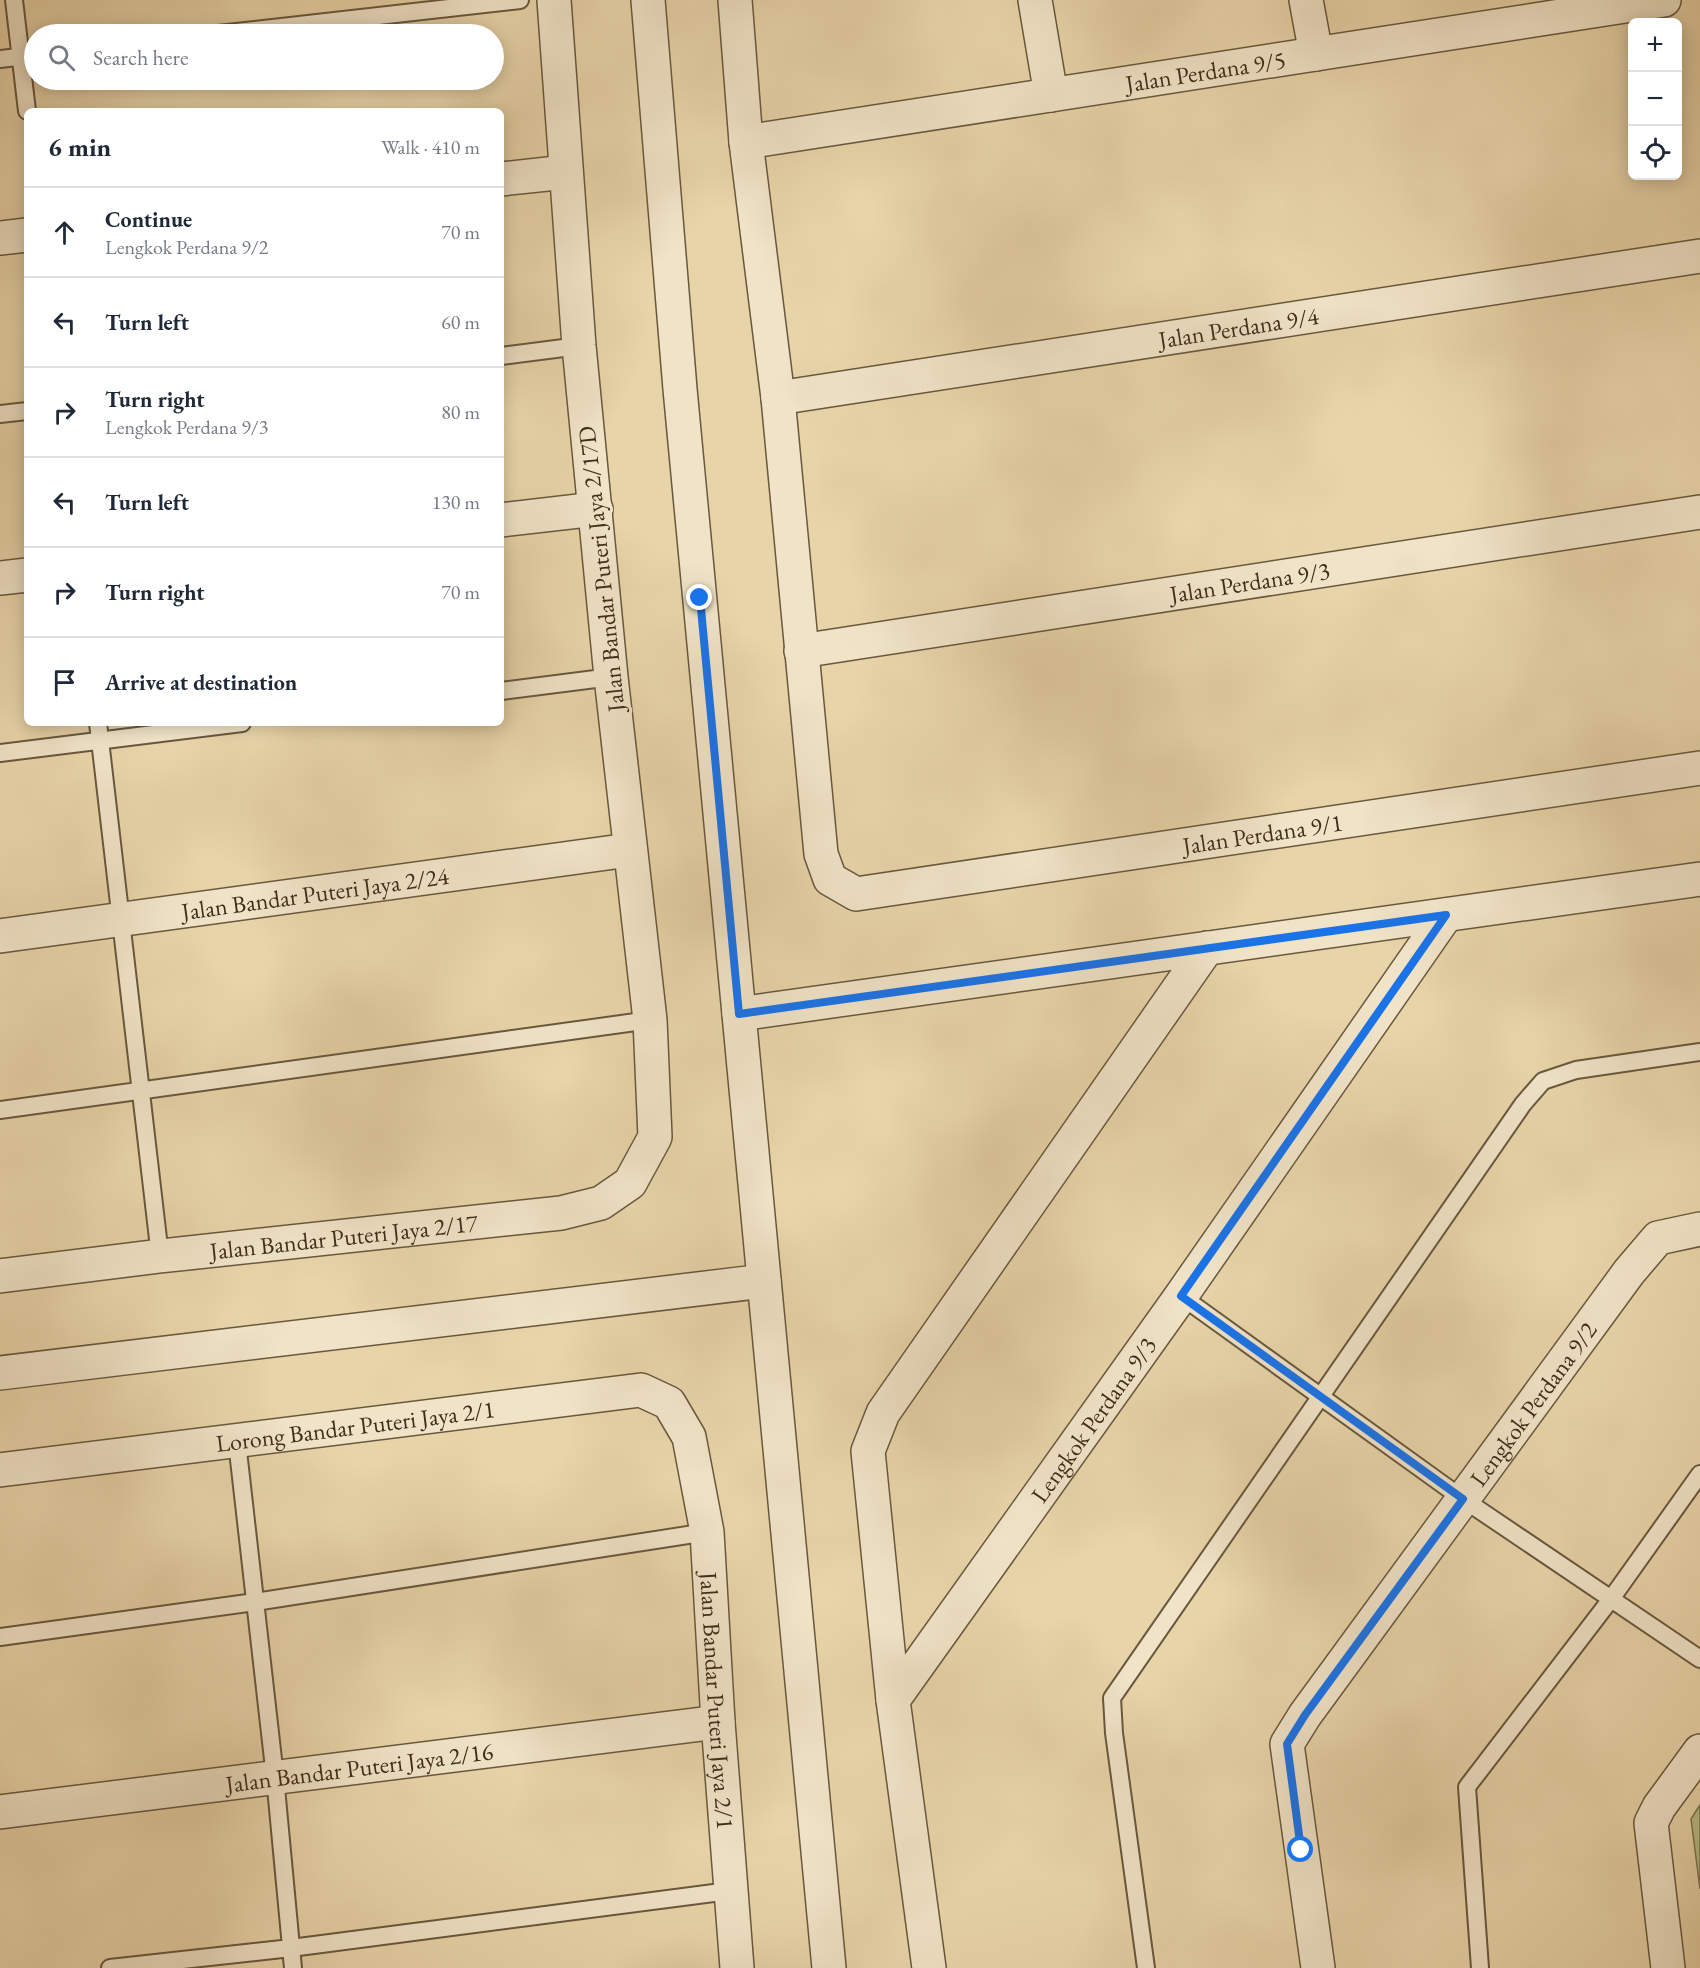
<!DOCTYPE html>
<html lang="en">
<head>
<meta charset="utf-8">
<style>
  :root { --surface:#fff; --page:#f6f6f7; --text:#1f2937; --muted:#747a83; --line:#e0e1e3 }
  body { margin:0; font-family:"EB Garamond",serif; background:var(--page); color:var(--text) }
  .controls { position:absolute; right:18px; top:18px; display:grid; overflow:hidden; border-radius:9px; box-shadow:0 3px 15px #0003 }
  .controls button { width:54px; height:54px; display:grid; place-items:center; padding:0; border:0; border-bottom:2px solid var(--line); background:var(--surface); color:var(--text); font:30px sans-serif }
  .stop { position:absolute; width:18px; height:18px; margin:-14px; border:4px solid #1a73e8; border-radius:50%; background:#fff }
  .stop.end { background:#1a73e8; border-color:#fff; box-shadow:0 2px 6px #0008 }
  .list { margin:0; padding:0; list-style:none }
  h2 { display:flex; justify-content:space-between; align-items:center; height:78px; margin:0; padding:0 24px; font-size:26px }
  h2 small { font-size:20px; font-weight:400; color:var(--muted) }
  .list li { display:grid; grid-template-columns:39px 1fr auto; gap:18px; align-items:center; box-sizing:border-box; height:90px; padding:0 24px; border-top:2px solid var(--line) }
  .list b { display:block; font-size:22px; white-space:nowrap }
  .list p { margin:0; font-size:20px; white-space:nowrap; color:var(--muted) }
  .list em { font-size:20px; font-style:normal; color:var(--muted) }
  .icon { flex:none; width:33px; height:33px; fill:none; stroke:currentColor; stroke-width:2; stroke-linecap:round; stroke-linejoin:round }
  .map { position:relative; flex:none; width:1700px; height:1968px; overflow:hidden }
  .search { position:absolute; background:var(--surface); box-shadow:0 3px 15px #0003; left:24px; top:24px; width:480px; height:66px; display:flex; align-items:center; gap:15px; box-sizing:border-box; padding:0 21px; border-radius:33px; color:var(--muted); font-size:22px }
  .panel { position:absolute; background:var(--surface); box-shadow:0 3px 15px #0003; left:24px; top:108px; width:480px; height:618px; border-radius:9px }
  .map>svg:first-child { display:block }
</style>
</head>
<body>
<div class="map">
<svg width="1700" height="1968" viewBox="0 0 1700 1968">
  <rect width="100%" height="100%" fill="#e8d4a9"/>
  <filter id="stains"><feTurbulence type="fractalNoise" baseFrequency=".00333" numOctaves="4"/><feColorMatrix values="0 0 0 0 .2 0 0 0 0 .09 0 0 0 0 .02 0 0 0 .5 -.17"/></filter>
  <radialGradient id="worn" r=".72"><stop offset=".6" stop-color="#630" stop-opacity="0"/><stop offset="1" stop-color="#630" stop-opacity=".3"/></radialGradient>
  <!-- green -->
  <path fill="#b6bc87" stroke="#7a7551" stroke-width="1.5" d="M1700,1805V1889L1691,1819Z"/>
  <g fill="none" stroke-linecap="round" stroke-linejoin="round">
    <defs>
      <path id="lane" d="M14,0L27,111
        M218,34L520,0
        M0,59L34,55
        M501,356L579,346
        M0,414L27,411
        M501,691L611,677
        M98,723L160,1256
        M0,753L242,723
        M0,1110L650,1020
        M1181,1296L1463,1499L1700,1659
        M237,1442L275,1777L293,1968
        M0,1637L255,1602L707,1532
        M110,1968L291,1948L729,1891
        M1146,1968L1114,1733L1112,1698L1523,1104L1543,1081L1576,1070L1700,1052
        M1480,1968L1467,1787L1611,1599L1700,1474"/>
      <g id="street">
        <path d="M648,0L680,389L829,1968"/>
        <path id="s1" d="M735,0L746,142L778,398L821,854L830,879L856,894L1700,768"/>
        <path d="M1035,0L1051,95"/>
        <path d="M1306,0L1316,54"/>
        <path id="s2" d="M746,142L1664,0"/>
        <path d="M501,179L566,172"/>
        <path d="M0,238L27,235"/>
        <path id="s3" d="M778,398L1700,256"/>
        <path d="M501,520L596,509"/>
        <path d="M0,578L27,575"/>
        <path id="s4" d="M801,651L1700,512"/>
        <path id="s5" d="M0,936L629,850"/>
        <path d="M739,1014L1700,879"/>
        <path id="s6" d="M0,1276L160,1256L561,1213L601,1203L630,1183L655,1137L650,1020L611,677L579,346L554,0"/>
        <path d="M0,1373L764,1281"/>
        <path id="s7" d="M0,1470L641,1390L669,1403L689,1437L707,1532L718,1722L737,1968"/>
        <path d="M893,1700L868,1451L883,1413L1207,948"/>
        <path id="s8" d="M0,1812L718,1722"/>
        <path id="s9" d="M929,1968L893,1700L1181,1296L1446,915"/>
        <path id="s10" d="M1318,1968L1287,1744L1305,1715L1629,1272L1658,1238L1700,1229"/>
        <path d="M1668,1968L1651,1823L1659,1807L1700,1751"/>
      </g>
    </defs>
    <!-- lane casing -->
    <use href="#lane" stroke="#69583e" stroke-width="20"/>
    <!-- street casing -->
    <use href="#street" stroke="#69583e" stroke-width="36"/>
    <!-- lane -->
    <use href="#lane" stroke="#f0e3c7" stroke-width="16"/>
    <!-- street -->
    <use href="#street" stroke="#f0e3c7" stroke-width="33"/>
  </g>
  <g fill="none" stroke-linecap="round" stroke-linejoin="round">
    <!-- route -->
    <path stroke="#1a73e8" stroke-width="8" d="M700,598L739,1014L1446,915L1181,1296L1463,1499L1305,1715L1287,1744L1301,1850"/>
  </g>
  <g text-anchor="middle" dominant-baseline="central" stroke-width="6" stroke-linejoin="round" paint-order="stroke">
    <!-- street labels -->
    <g font-size="24" fill="#3f2e1b" stroke="#f0e3c7">
      <text stroke="none"><textPath href="#s2" startOffset="465">Jalan Perdana 9/5</textPath></text>
      <text stroke="none"><textPath href="#s3" startOffset="466">Jalan Perdana 9/4</textPath></text>
      <text transform="translate(601 569) rotate(-96)">Jalan Bandar Puteri Jaya 2/17D</text>
      <text stroke="none"><textPath href="#s4" startOffset="454">Jalan Perdana 9/3</textPath></text>
      <text stroke="none"><textPath href="#s1" startOffset="1326">Jalan Perdana 9/1</textPath></text>
      <text stroke="none"><textPath href="#s5" startOffset="318">Jalan Bandar Puteri Jaya 2/24</textPath></text>
      <text stroke="none"><textPath href="#s6" startOffset="346">Jalan Bandar Puteri Jaya 2/17</textPath></text>
      <text stroke="none"><textPath href="#s10" startOffset="646">Lengkok Perdana 9/2</textPath></text>
      <text stroke="none"><textPath href="#s9" startOffset="615">Lengkok Perdana 9/3</textPath></text>
      <text stroke="none"><textPath href="#s7" startOffset="358">Lorong Bandar Puteri Jaya 2/1</textPath></text>
      <text stroke="none"><textPath href="#s7" startOffset="982">Jalan Bandar Puteri Jaya 2/1</textPath></text>
      <text stroke="none"><textPath href="#s8" startOffset="362">Jalan Bandar Puteri Jaya 2/16</textPath></text>
    </g>
  </g>
  <rect width="100%" height="100%" filter="url(#stains)"/>
  <rect width="100%" height="100%" fill="url(#worn)"/>
</svg>
<div class="controls">
<button>+</button>
<button>−</button>
<button><svg class="icon" aria-label="locate" viewBox="0 0 24 24"><circle cx="12" cy="12" r="6"/><path d="M12 2v4M12 18v4M2 12h4M18 12h4"/></svg></button>
</div>
<div class="stop" style="left:1301px;top:1850px"></div>
<div class="stop end" style="left:700px;top:598px"></div>
<div class="search"><svg class="icon" aria-label="search" viewBox="0 0 24 24"><circle cx="10" cy="10" r="6"/><path d="M15 15l6 6"/></svg>Search here</div>
<section class="panel">
<h2>6 min<small>Walk · 410 m</small></h2>
<ul class="list">
<li><svg class="icon" aria-label="ahead" viewBox="0 0 24 24"><path d="M12 20V5M6 11l6-6 6 6"/></svg><div><b>Continue</b><p>Lengkok Perdana 9/2</p></div><em>70 m</em></li>
<li><svg class="icon" aria-label="left" viewBox="0 0 24 24"><path d="M17 20v-9H6M10 6l-5 5 5 5"/></svg><div><b>Turn left</b></div><em>60 m</em></li>
<li><svg class="icon" aria-label="right" viewBox="0 0 24 24"><path d="M7 20v-9h11M14 6l5 5-5 5"/></svg><div><b>Turn right</b><p>Lengkok Perdana 9/3</p></div><em>80 m</em></li>
<li><svg class="icon" aria-label="left" viewBox="0 0 24 24"><path d="M17 20v-9H6M10 6l-5 5 5 5"/></svg><div><b>Turn left</b></div><em>130 m</em></li>
<li><svg class="icon" aria-label="right" viewBox="0 0 24 24"><path d="M7 20v-9h11M14 6l5 5-5 5"/></svg><div><b>Turn right</b></div><em>70 m</em></li>
<li><svg class="icon" aria-label="arrive" viewBox="0 0 24 24"><path d="M6 21V4h12l-3 4 3 4H6"/></svg><div><b>Arrive at destination</b></div></li>
</ul>
</section>
</div>
</body>
</html>
